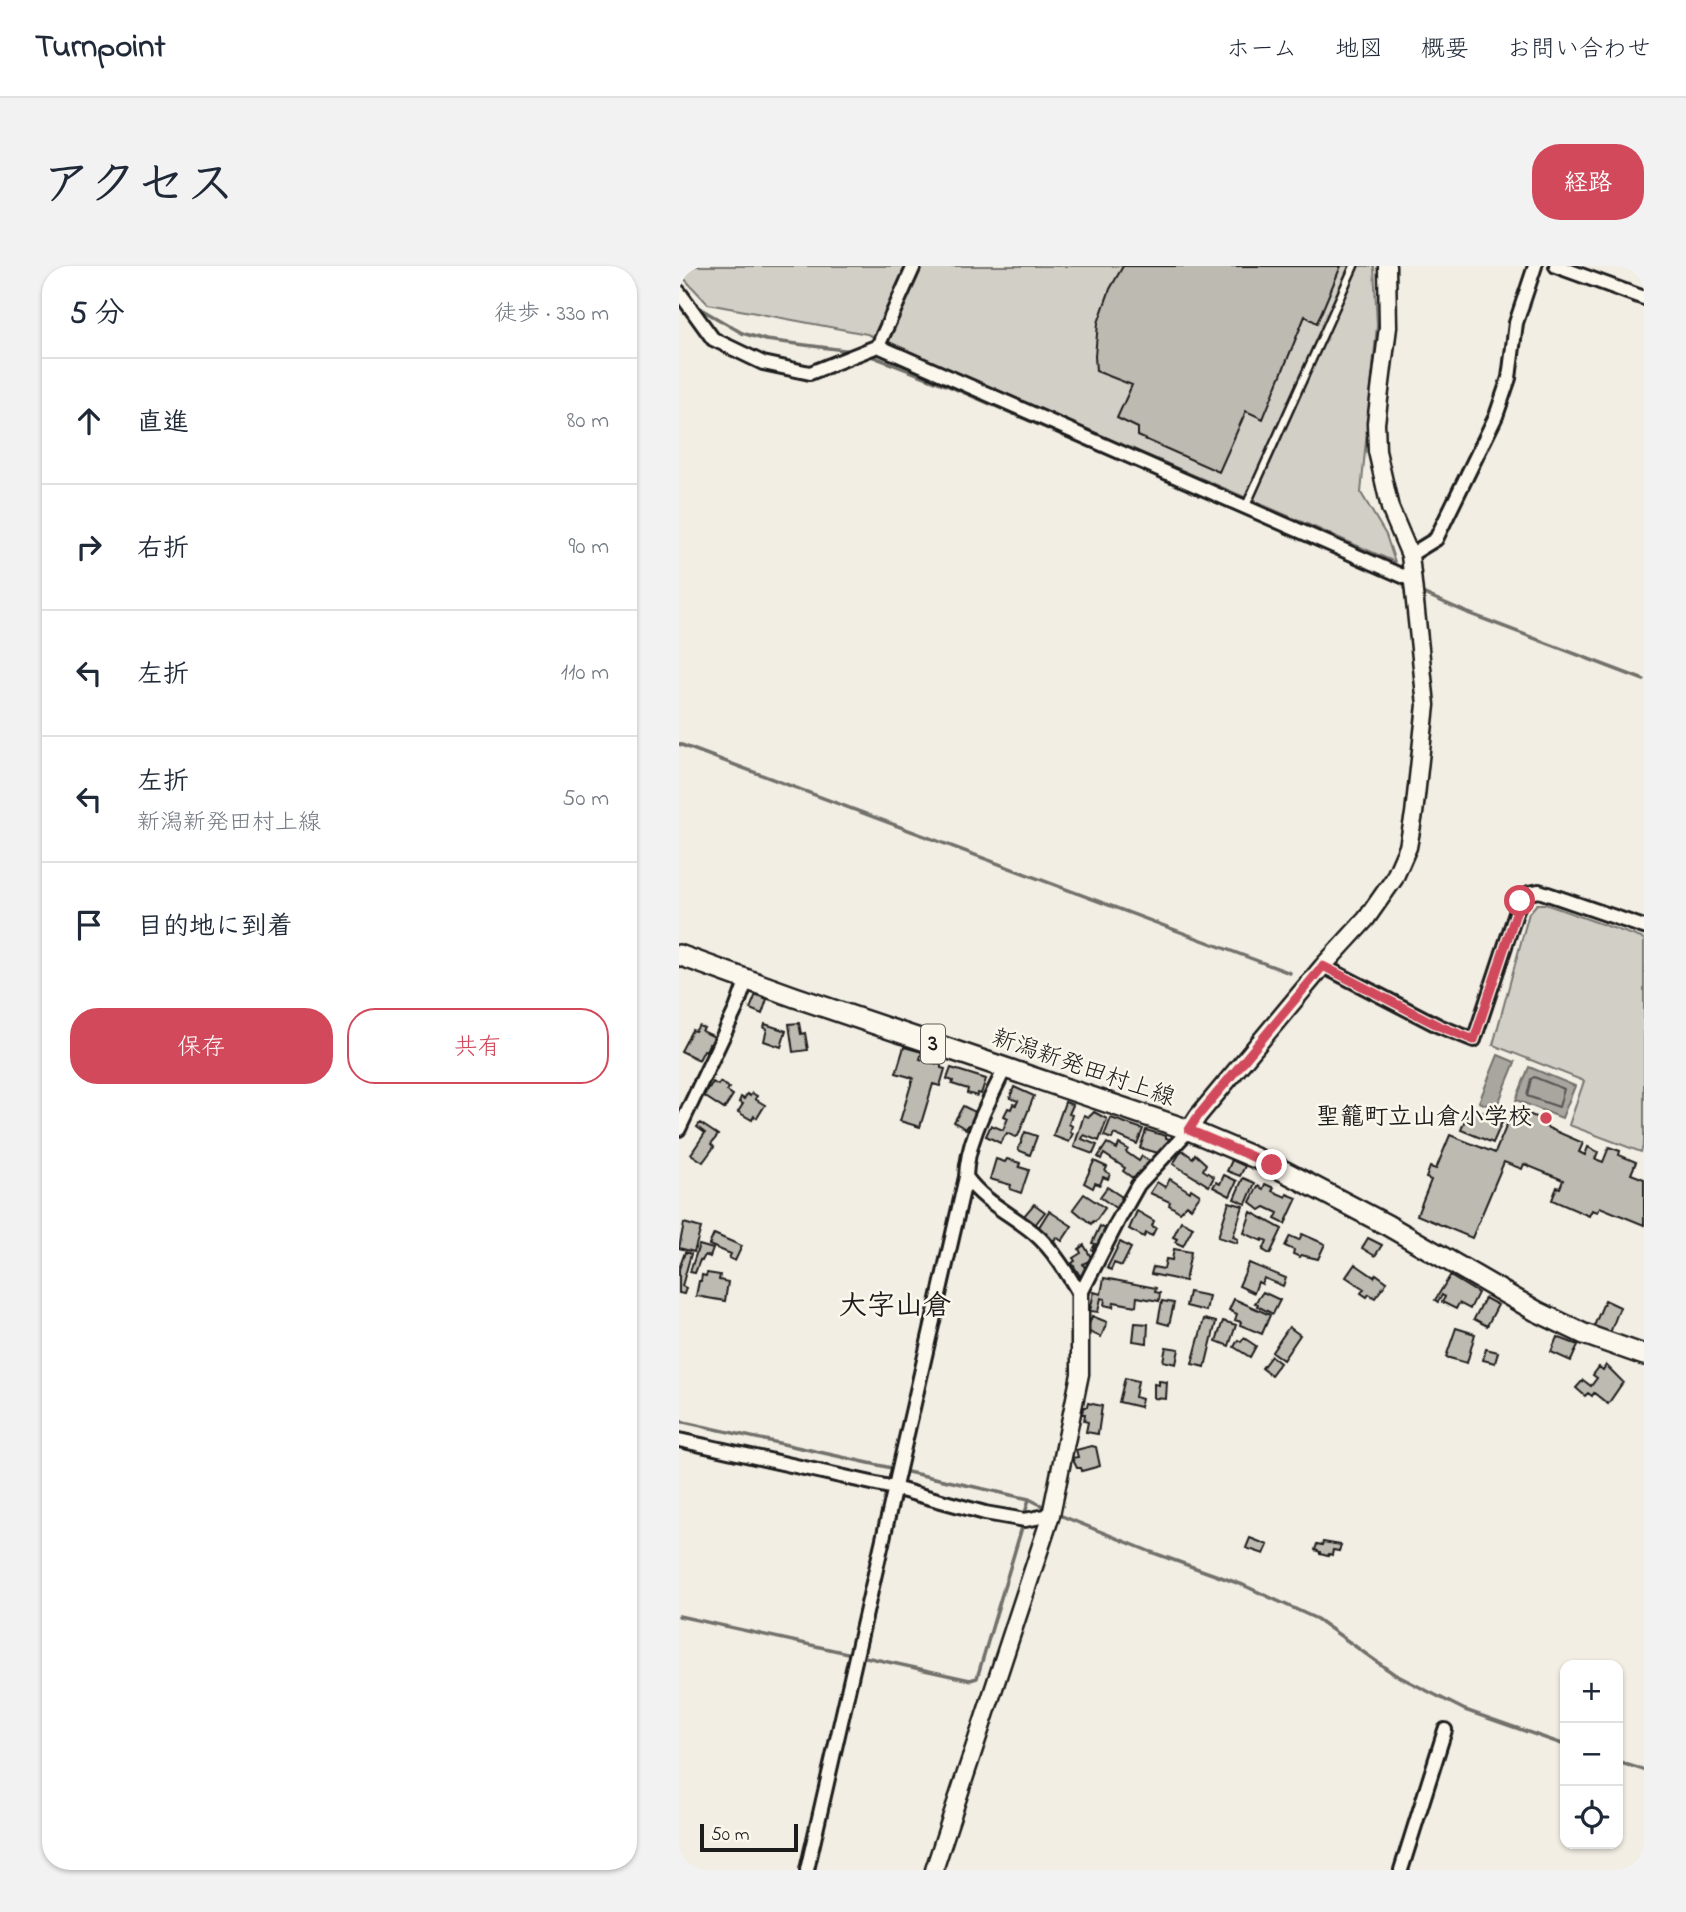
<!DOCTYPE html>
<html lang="ja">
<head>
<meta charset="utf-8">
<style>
  :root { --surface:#fff; --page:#f2f2f3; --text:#1f2937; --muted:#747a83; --line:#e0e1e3; --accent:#d1495b }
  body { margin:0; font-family:"Indie Flower","Klee One",sans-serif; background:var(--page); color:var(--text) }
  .controls { position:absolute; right:21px; bottom:21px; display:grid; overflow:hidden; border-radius:14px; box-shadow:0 2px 5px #0004 }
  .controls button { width:63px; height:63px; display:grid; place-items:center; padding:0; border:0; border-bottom:2px solid var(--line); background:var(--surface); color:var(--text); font:35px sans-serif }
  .scale { position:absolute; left:21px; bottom:18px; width:98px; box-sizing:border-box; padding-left:7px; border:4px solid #1c1c1c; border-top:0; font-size:19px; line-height:24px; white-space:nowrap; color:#1c1c1c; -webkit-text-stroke:5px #fbf7ec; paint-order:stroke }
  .stop { position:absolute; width:21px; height:21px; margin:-16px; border:5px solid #d1495b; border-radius:50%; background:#fff }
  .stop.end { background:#d1495b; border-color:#fff; box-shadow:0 2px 7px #0008 }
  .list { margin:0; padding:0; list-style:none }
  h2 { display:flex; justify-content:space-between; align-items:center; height:91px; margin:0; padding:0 28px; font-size:30px }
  h2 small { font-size:23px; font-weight:400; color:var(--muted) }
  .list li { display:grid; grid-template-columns:46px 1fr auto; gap:21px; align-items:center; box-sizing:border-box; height:126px; padding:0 28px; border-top:2px solid var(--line) }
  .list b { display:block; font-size:26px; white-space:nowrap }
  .list p { margin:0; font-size:23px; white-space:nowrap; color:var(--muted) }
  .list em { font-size:23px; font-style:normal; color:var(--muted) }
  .actions { display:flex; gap:14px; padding:21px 28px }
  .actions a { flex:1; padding:16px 0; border:2px solid var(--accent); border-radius:28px; text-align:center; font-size:24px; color:var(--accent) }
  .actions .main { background:var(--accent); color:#fff }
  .icon { flex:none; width:38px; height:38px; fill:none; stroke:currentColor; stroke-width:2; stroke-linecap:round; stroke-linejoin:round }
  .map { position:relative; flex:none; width:965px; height:1604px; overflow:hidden; border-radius:28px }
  header { display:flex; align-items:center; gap:42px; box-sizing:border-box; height:98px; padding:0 35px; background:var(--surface); border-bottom:2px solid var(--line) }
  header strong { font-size:33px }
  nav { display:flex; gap:38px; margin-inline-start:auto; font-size:24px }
  .intro { display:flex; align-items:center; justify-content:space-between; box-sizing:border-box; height:168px; padding:0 42px }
  h1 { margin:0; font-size:49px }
  .button { padding:18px 32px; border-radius:28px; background:var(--accent); color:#fff; font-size:24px; font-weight:700 }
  main { display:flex; gap:42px; padding:0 42px }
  aside { flex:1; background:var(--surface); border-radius:28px; box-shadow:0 2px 5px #0004 }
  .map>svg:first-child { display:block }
</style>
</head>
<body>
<header>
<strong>Turnpoint</strong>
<nav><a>ホーム</a><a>地図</a><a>概要</a><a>お問い合わせ</a></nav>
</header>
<div class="intro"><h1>アクセス</h1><a class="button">経路</a></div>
<main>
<aside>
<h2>5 分<small>徒歩 · 330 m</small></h2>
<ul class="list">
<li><svg class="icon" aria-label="ahead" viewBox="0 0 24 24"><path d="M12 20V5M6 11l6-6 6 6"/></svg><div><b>直進</b></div><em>80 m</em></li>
<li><svg class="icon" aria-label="right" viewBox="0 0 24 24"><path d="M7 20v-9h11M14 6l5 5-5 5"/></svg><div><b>右折</b></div><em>90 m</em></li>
<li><svg class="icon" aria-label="left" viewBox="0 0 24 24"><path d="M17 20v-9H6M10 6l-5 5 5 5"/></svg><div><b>左折</b></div><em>110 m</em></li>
<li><svg class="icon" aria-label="left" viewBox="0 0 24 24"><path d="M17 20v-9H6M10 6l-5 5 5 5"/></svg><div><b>左折</b><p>新潟新発田村上線</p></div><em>50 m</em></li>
<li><svg class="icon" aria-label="arrive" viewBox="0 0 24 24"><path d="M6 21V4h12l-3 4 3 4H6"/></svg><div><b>目的地に到着</b></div></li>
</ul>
<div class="actions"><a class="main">保存</a><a>共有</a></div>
</aside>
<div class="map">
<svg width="965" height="1604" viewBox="0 0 965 1604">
  <rect width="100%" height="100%" fill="#f2eee4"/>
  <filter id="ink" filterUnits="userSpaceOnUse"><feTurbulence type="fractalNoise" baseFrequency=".0143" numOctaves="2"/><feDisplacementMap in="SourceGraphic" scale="14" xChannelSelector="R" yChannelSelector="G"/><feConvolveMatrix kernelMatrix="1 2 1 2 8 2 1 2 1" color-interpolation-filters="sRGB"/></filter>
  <g filter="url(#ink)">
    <!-- green -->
    <path fill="#d2cfc6" stroke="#777671" stroke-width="2" d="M0,0H695L698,59L682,227L707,269L716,296L188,68L29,38L0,7Z
      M858,638H866L965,673V877L962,886L890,859L905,815L814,779L850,647Z"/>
    <!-- water -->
    <path fill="#a9a6a0" stroke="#716f6b" stroke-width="2" d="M819,789L836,796L817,843L800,836Z
      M850,801L896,820L883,852L837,834Z"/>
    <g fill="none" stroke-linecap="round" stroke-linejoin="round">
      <!-- shore -->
      <path stroke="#545351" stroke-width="2" d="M855,811L885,823L880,841L848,830L852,813Z"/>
      <!-- stream -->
      <path stroke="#716f6b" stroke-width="3.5" d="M15,39L63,67L87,74L173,85
        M190,89L267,119L599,262
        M606,264L729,320
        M739,325L789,347L965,414
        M0,478L611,707
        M0,1155L217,1203
        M224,1205L350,1233L368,1242
        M378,1248L472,1286L564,1319L638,1353L715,1408L786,1444L886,1479
        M345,1251L350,1233
        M0,1350L291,1414L298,1412L344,1258
        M939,1496L965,1504"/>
    </g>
    <!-- building -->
    <path fill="#bdbab1" stroke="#1c1c1c" stroke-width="2" d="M444,0H662L638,57L626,50L584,153L567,145L540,206L459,170V162L438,152L453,119L417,105L416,90L419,57L431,23Z
      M77,728L88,733L83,748L71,743Z
      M120,757L122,768L126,767L129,784L114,786L110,758Z
      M86,758L107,765L102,781L85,775L88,763L85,762Z
      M20,760L25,762L23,765L38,772L34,779L30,778L27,785L25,784L20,794L2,785L13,764L16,765Z
      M225,781L243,786L241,793L262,799V802L266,803L261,820L254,818L241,861L221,855L234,812L217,807Z
      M272,802L307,813L302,828L299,827L298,830L288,827L289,823L273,818L274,815L268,813Z
      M34,816L39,819L41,816L50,822L48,825L54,829L45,843L25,830Z
      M335,821L355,830L339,870L336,871L328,867L321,877L307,870L312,859L324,864L329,852L325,850L329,842L332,843L334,838L337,839L339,835L331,832Z
      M73,827L78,830L76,833L86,839L78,852L75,850L73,854L59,846L64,838L60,836L62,831L65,833L68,828L71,830Z
      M386,836L394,839L390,848L393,849L390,858L393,860L391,866L394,867L390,876L374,870Z
      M284,840L298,847L292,860L289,859L287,863L275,856Z
      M791,841L824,854L814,877L782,864Z
      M835,842L869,856L867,861L904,877L900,886L906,889L909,881L919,886L916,893L924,896L930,881L941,885L940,889L957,896L952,908L965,913V959L921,941L919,946L913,944L910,950L873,934L878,921L881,922L884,914L845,898L843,903L825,896L793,972L738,949L752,914L747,912L751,901L757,903L771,869L816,887Z
      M415,846L428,853L420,875L405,869L403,873L418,879L414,888L395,881L405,849L410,851Z
      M432,852L464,863L458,878L435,868L433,873L425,870Z
      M21,857L39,869L32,878L35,881L24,896L12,888L26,867L18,861Z
      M467,864L487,870V872L491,873L489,880L486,879L483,888L461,882Z
      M346,866L358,870L351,889L339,884Z
      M428,877L438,883L440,878L449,883L447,886L460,895L463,890L473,896L463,911L458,908L455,913L444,905L446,902L425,888L422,893L419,891Z
      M503,884L514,892L516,888L527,898L524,904L535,911L530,920L494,898Z
      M317,893L326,896L328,893L341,897L340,901L350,904L342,927L331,923L332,919L311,913Z
      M553,894L566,900L561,910L548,905Z
      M415,895L428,901L426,905L431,908L429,913L424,911L421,919L416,917L414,922L405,917Z
      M545,909L558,915L551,930L534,921L537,916L541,918Z
      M564,912L576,917L567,938L555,933Z
      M491,913L511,926L512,923L521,929L512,942L508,939L501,946L490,939L491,936L471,927L478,916L486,921Z
      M586,918L595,922L593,925L607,931L608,928L618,932L606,958L596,953L599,947L586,941L581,944L571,936L579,920L584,923Z
      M428,921L446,933L438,943L421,931Z
      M405,928L426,942L416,956L414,955L412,958L394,943Z
      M550,936L564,940L554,971L559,973L558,977L539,971Z
      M355,938L366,946L355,960L344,951Z
      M370,945L393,960L383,975L377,971L375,975L358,964Z
      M458,945L475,955L473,960L477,962L473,970L467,967L465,971L450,963Z
      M572,946L603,963L591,988L584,984L588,975L584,973L583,975L565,967Z
      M502,955L514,961L504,980L496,976L498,973L494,971Z
      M5,957L22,962L15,986L0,982Z
      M421,960L430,965L419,986L413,984L416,978L413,977Z
      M35,968L63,980L56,995L50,992L52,988L30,979Z
      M623,968L646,978L639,993L622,989L621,991L614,988L615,984L606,980L611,970L620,974Z
      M689,972L703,979L696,990L683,982Z
      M441,976L452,982L443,1000L435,997L432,1004L428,1002Z
      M20,979L34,983L31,991L26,989L23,995L21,994L16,1007L11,1006Z
      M405,979L413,993L404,998L408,1006L401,1010L393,997L396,995L394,992L402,987L400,983Z
      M495,983L512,986L506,1015L472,1008L474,1001L485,1003L487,993L493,994Z
      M6,986L12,988L3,1020L7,1022L5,1028L0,1027V1003Z
      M570,997L607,1012L604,1020L585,1012L583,1018L579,1016L575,1027L560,1020Z
      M676,998L695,1011L697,1008L708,1016L696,1032L690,1028L688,1031L682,1027L685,1023L667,1011Z
      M28,1007L41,1009L40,1014L49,1016L46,1035L17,1030L20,1015H22L23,1009L27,1010Z
      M771,1010L799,1027L791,1043L780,1037L777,1043L763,1036L766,1031L763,1029L759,1036L756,1034Z
      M425,1012L477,1022L476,1026L481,1027L480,1035L458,1031L457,1040L435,1036L434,1041L425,1039L426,1033L422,1032L419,1046L411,1045L415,1026L422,1028Z
      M510,1026L530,1030L527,1045L507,1040Z
      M584,1026L601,1034L594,1048L578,1040L579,1038L576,1037Z
      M806,1032L819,1039L808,1060L795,1053Z
      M555,1033L591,1049L583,1068L561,1059L562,1056L556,1054L558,1048L550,1044Z
      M926,1034L941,1041L931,1067L915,1060Z
      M483,1035L495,1037L490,1059L479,1056Z
      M413,1050L428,1056L422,1071L408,1065Z
      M525,1053L537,1056L526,1101L513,1098Z
      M544,1055L557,1059L550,1080L537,1075Z
      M456,1057L469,1058L468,1077L454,1075Z
      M610,1061L621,1069L604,1094L593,1086Z
      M777,1062L796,1068L788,1097L767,1091Z
      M878,1071L899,1079L892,1095L872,1086Z
      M565,1072L577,1080L571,1091L555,1081L559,1074L562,1076Z
      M487,1081L500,1083L497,1098L484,1095Z
      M807,1083L819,1086L816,1097L804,1094Z
      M592,1090L601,1097L592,1109L583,1102Z
      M927,1099L944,1116L929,1138L915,1127L913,1130L909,1127L906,1130L897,1122L904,1114L912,1120L918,1112L914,1109L920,1101L924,1104Z
      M446,1112L459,1115L456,1131L463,1133L461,1141L440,1136Z
      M480,1115L488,1116L487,1133L475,1132V1118L480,1119Z
      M409,1137L423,1140L419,1168L407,1166L409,1156L405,1155L406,1148H403L404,1141H408Z
      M413,1180L417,1181L421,1200L403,1205L402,1202H398L393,1192L399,1191L397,1184Z
      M571,1272L589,1279L585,1288L567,1282Z
      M644,1276L662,1279L660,1285L654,1284L653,1289L650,1288L649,1290L641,1288V1286L636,1284L638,1278L643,1279Z"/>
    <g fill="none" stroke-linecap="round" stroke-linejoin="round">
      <defs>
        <path id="service" d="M566,242L675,0"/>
        <path id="minor" d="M877,0L965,32
          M0,26L34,73L84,97L131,107L199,80L235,0
          M199,80L735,315
          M731,289L757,273L817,150L830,112L837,57L856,0
          M644,700L760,760L795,774L841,635L850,627L860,625L965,661
          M0,863L57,743L68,713
          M287,911C305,936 332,948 355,967C374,983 389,1008 401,1029
          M401,1029L441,951L459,919L510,864
          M0,1174L215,1222L306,1247L346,1254L372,1249
          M128,1604L287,911C288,873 310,836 326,802
          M722,1604L766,1464"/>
        <path id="tertiary" d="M510,864L519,850L644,700L687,653L715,613L729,581L735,548L747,439L731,289L711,242L698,185L697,157L709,61L708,0
          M255,1604L372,1249L401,1108V1029"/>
        <path id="primary" d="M0,689L116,731L510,864L593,899L708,959L857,1045L905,1068L965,1089"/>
      </defs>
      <!-- service casing -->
      <use href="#service" stroke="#1c1c1c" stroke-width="11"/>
      <!-- minor casing -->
      <use href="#minor" stroke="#1c1c1c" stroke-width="18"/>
      <!-- tertiary casing -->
      <use href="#tertiary" stroke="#1c1c1c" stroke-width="21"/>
      <!-- primary casing -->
      <use href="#primary" stroke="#1c1c1c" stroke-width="24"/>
      <!-- service -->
      <use href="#service" stroke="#fbf7ec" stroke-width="6"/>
      <!-- minor -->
      <use href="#minor" stroke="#fbf7ec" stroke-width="12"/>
      <!-- tertiary -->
      <use href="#tertiary" stroke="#fbf7ec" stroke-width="16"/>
      <!-- primary -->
      <use href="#primary" stroke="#fbf7ec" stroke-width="19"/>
    </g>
  </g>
  <g fill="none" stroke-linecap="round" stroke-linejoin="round" filter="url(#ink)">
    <!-- route -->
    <path stroke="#d1495b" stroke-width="9" d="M593,899L510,864L519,850L644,700L760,760L795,774L841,635"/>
  </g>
  <!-- markers -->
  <circle fill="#d1495b" stroke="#fbf7ec" stroke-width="2.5" cx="867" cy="852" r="7"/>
  <g text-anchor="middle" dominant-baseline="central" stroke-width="5" stroke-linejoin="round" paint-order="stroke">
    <!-- shield labels -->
    <rect fill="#fbf7ec" stroke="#5f5e5a" stroke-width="2" x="242" y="758.5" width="24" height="39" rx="5"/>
    <g font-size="23" font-weight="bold" fill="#1c1c1c">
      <text x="254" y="778">3</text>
    </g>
    <!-- street labels -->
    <g font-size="24" fill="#1c1c1c" stroke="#fbf7ec">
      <text transform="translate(404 803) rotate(19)">新潟新発田村上線</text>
    </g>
    <!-- poi labels -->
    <g font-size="24" font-weight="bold" fill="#1c1c1c" stroke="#fbf7ec" text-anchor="end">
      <text x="853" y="852">聖籠町立山倉小学校</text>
    </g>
    <!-- quarter labels -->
    <g font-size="28" font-weight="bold" fill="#1c1c1c" stroke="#fbf7ec">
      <text x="216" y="1041">大字山倉</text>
    </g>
  </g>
</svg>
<div class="controls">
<button>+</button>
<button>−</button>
<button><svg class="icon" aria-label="locate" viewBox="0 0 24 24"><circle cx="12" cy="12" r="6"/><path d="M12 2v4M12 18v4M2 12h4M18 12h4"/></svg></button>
</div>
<div class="scale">50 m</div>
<div class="stop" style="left:841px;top:635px"></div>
<div class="stop end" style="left:593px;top:899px"></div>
</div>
</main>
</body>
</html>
